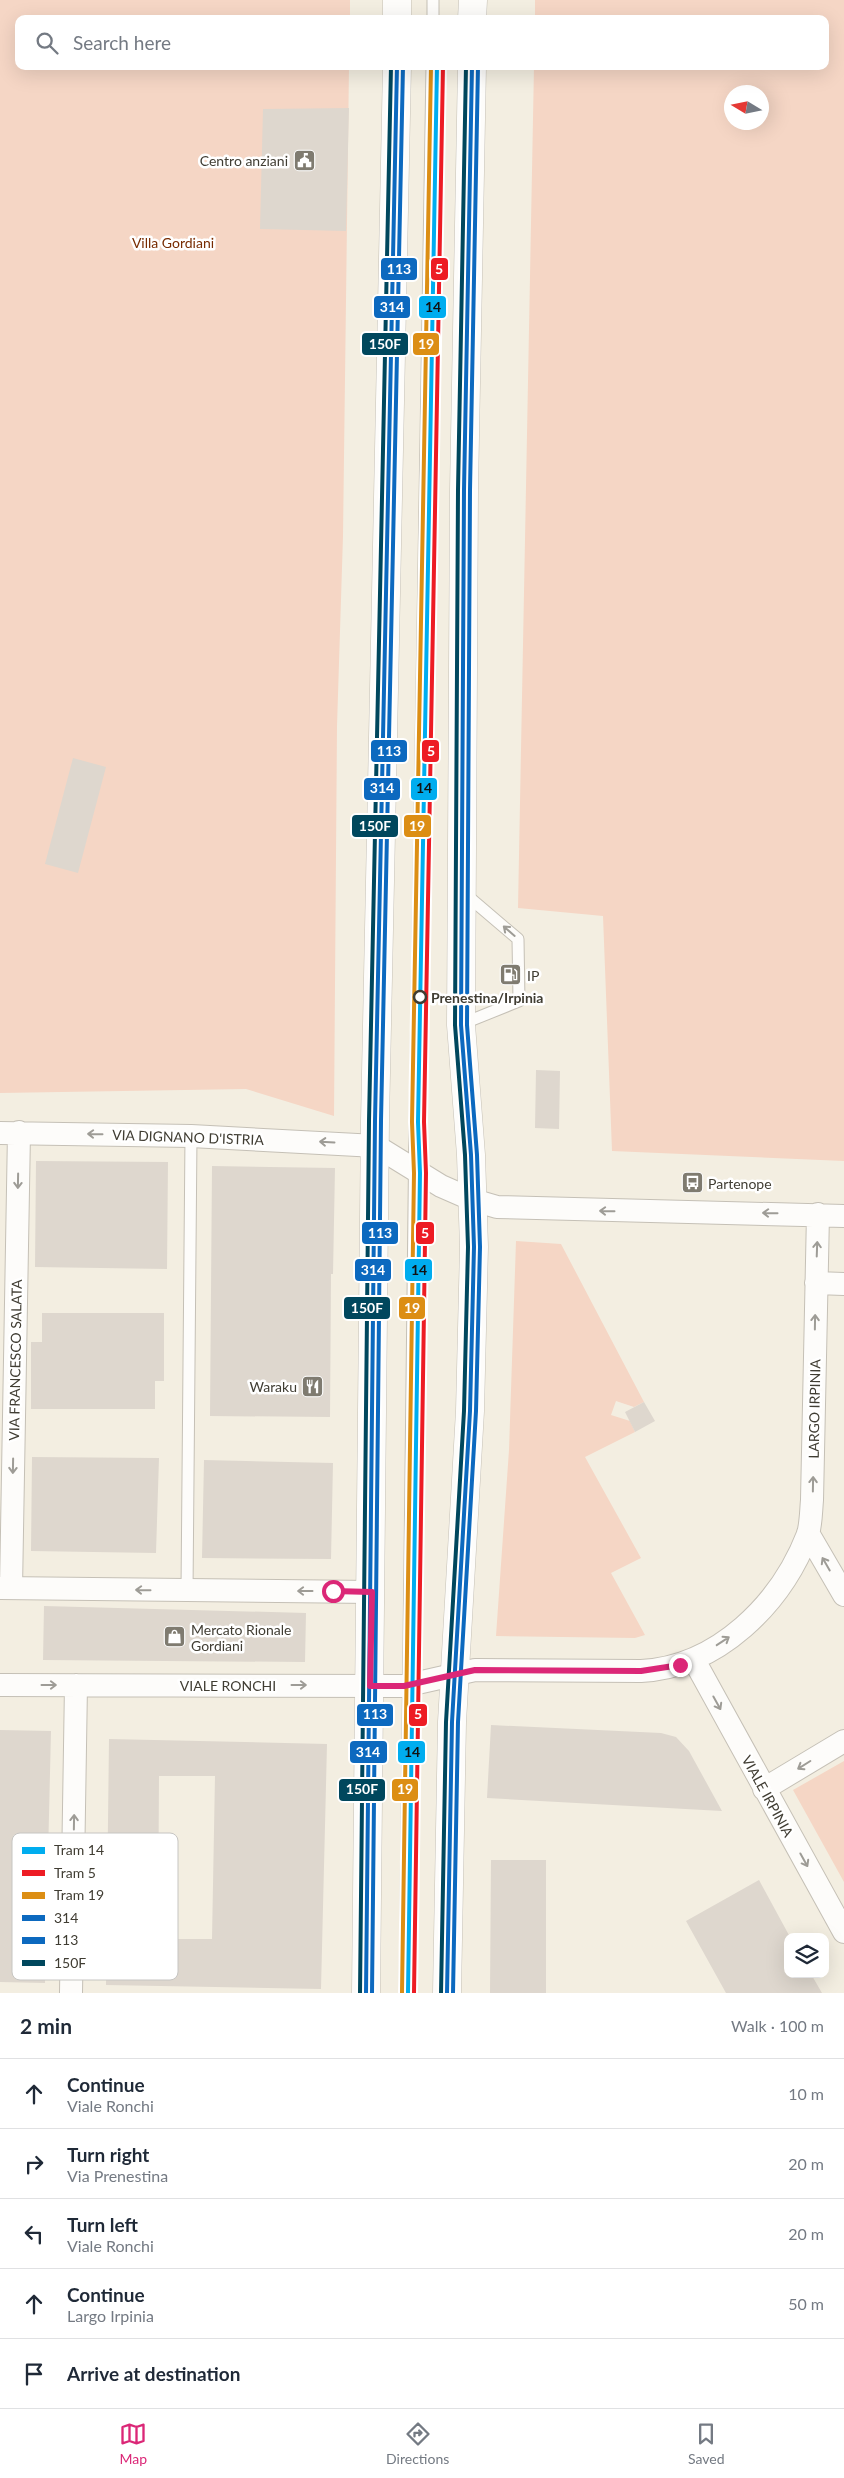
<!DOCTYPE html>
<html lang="en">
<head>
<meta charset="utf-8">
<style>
  :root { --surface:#fff; --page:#f2f2f3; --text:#1f2937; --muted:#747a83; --line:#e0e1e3; --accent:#db2777 }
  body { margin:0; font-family:Lato,sans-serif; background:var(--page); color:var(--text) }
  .controls { position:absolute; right:15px; bottom:15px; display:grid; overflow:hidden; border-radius:10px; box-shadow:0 5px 20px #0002 }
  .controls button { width:45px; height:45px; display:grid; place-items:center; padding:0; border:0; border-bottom:1px solid var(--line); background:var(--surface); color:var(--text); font:25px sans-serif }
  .compass { position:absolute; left:724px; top:85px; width:45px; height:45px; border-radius:50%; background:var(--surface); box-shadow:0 5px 20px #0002; rotate:280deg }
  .stop { position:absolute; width:15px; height:15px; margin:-11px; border:4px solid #db2777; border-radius:50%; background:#fff }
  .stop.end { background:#db2777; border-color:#fff; box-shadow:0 1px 5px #0008 }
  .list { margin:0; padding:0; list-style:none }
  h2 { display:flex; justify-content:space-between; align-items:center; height:65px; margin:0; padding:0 20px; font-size:21px }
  h2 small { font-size:16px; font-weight:400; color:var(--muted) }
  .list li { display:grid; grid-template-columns:32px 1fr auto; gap:15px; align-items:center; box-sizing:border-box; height:70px; padding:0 20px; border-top:1px solid var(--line) }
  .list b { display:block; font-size:19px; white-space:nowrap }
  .list p { margin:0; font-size:16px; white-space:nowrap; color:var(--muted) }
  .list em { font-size:16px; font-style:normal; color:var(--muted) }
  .icon { flex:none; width:28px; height:28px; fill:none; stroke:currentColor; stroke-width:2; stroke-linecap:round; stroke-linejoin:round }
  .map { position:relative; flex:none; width:844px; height:1993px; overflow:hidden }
  .search { position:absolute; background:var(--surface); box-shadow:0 5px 20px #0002; left:15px; right:15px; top:15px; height:55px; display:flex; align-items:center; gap:12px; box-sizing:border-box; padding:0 18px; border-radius:10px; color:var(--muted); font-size:19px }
  .sheet { height:415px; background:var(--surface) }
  nav { display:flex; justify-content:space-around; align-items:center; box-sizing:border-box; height:70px; border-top:1px solid var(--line); background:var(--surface); font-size:14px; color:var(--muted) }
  nav a { display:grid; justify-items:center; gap:2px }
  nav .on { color:var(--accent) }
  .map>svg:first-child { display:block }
</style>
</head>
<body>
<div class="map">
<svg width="844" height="1993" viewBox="0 0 844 1993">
  <rect width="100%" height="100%" fill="#f3eee1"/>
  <!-- green -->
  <path fill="#f5d6c5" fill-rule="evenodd" d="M0,0H350V19H19V66H349L343,536L337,726L334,1116L246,1089L0,1093Z
    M535,0H844V1161L612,1151L603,916L518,908L534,66H825V19H535ZM732,92H762V122H732Z
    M516,1241L561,1244L644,1402L634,1407L616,1401L611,1415L630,1421L635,1432L585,1457L641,1558L611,1573L645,1635L635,1638L496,1636L509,1450Z
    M844,1761V1882L793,1790Z"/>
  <!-- building -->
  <path fill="#ded7ce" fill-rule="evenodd" d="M349,108L346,231L260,229L263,109Z
    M73,758L106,767L78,873L45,864Z
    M536,1070L560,1071L559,1129L535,1128Z
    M36,1161L168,1162L167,1269L35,1267Z
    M212,1166L335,1168L333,1274H331L330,1417L210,1416Z
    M42,1313H164V1381H155V1409H31V1342H42Z
    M644,1402L655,1421L635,1432L625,1412Z
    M32,1457L159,1458L156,1553L31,1551Z
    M204,1460L333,1463L331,1559L202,1558Z
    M44,1606L306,1613L305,1662L43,1660Z
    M491,1725L661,1733L676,1737L689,1751L722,1811L487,1798Z
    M0,1730L51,1731L45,1983L0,1982Z
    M109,1739L327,1744L321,1989L106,1985ZM159,1776H215L212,1939H158Z
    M491,1860H546V1993H490Z
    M759,1880L790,1937H788V1974H811L822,1993H726L686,1921Z"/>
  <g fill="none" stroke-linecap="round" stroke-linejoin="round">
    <defs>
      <path id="lane" d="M433,19V0
        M462,1024L519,1001L518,939L464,893
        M187,1591L191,1136
        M405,1993L415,1122L432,66"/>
      <path id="street" d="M0,1133L191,1136L376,1146L441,1186L473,1200L497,1207L844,1216
        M816,1283L844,1284
        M808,1533L844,1595
        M0,1588L372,1592
        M11,1588L19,1132
        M694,1660L844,1932
        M0,1685L404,1686L475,1670L641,1671C718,1667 781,1604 808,1534C811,1524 811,1511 812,1500L818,1214
        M764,1789L844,1741
        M71,1993L76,1685"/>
      <path id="secondary" d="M397,19V0
        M472,19L473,0
        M366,1993L375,1121L397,66
        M447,1993L452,1722L470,1411L474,1247L471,1155L461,1025L464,490L472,66"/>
    </defs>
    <!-- lane casing -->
    <use href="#lane" stroke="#c5c0b6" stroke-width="13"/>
    <!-- street casing -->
    <use href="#street" stroke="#c5c0b6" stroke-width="24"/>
    <!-- secondary casing -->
    <use href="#secondary" stroke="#c5c0b6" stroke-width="29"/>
    <!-- lane -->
    <use href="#lane" stroke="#fdfcfa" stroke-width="11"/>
    <!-- street -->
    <use href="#street" stroke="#fdfcfa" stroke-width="22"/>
    <!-- secondary -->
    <use href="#secondary" stroke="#fdfcfa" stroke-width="28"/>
    <defs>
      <path id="bus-1" d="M366,1993L375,1121L397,66
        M447,1993L452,1722L470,1411L474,1247L471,1155L461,1025L464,490L472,66"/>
      <path id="bus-2" d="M372,1993L381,1121L403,66
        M453,1993L458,1722L476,1411L480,1247L477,1155L467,1025L470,490L478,66"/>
      <path id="bus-3" d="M360,1993L369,1121L391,66
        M441,1993L446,1722L464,1411L468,1247L465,1155L455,1025L458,490L466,66"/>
    </defs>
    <!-- bus-1 casing -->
    <use href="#bus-1" stroke="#fff" stroke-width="8"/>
    <!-- bus-2 casing -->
    <use href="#bus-2" stroke="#fff" stroke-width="8"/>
    <!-- bus-3 casing -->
    <use href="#bus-3" stroke="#fff" stroke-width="8"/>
    <!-- bus-1 -->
    <use href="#bus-1" stroke="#0c69bf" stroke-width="4"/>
    <!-- bus-2 -->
    <use href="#bus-2" stroke="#0c69bf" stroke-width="4"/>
    <!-- bus-3 -->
    <use href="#bus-3" stroke="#00475d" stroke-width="4"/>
    <defs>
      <path id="tram-1" d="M408,1993L420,1173L418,1122L437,66"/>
      <path id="tram-2" d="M414,1993L426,1173L424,1122L443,66"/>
      <path id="tram-3" d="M402,1993L414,1173L412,1122L431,66"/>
    </defs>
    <!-- tram-1 casing -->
    <use href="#tram-1" stroke="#fff" stroke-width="8"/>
    <!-- tram-2 casing -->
    <use href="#tram-2" stroke="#fff" stroke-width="8"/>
    <!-- tram-3 casing -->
    <use href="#tram-3" stroke="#fff" stroke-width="8"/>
    <!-- tram-1 -->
    <use href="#tram-1" stroke="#00adef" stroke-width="4"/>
    <!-- tram-2 -->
    <use href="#tram-2" stroke="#ed1c24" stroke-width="4"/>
    <!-- tram-3 -->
    <use href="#tram-3" stroke="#dc8e14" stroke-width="4"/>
  </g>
  <!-- one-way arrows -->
  <defs><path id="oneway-shaft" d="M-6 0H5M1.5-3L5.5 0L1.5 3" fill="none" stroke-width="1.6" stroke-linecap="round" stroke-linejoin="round" transform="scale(1.25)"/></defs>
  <g stroke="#9e9c96">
    <use href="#oneway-shaft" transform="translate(509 931) rotate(-139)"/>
    <use href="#oneway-shaft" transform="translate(95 1134) rotate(-179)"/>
    <use href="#oneway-shaft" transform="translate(327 1142) rotate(-177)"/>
    <use href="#oneway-shaft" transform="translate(18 1181) rotate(91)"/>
    <use href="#oneway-shaft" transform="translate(607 1211) rotate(-179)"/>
    <use href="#oneway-shaft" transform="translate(770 1213) rotate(-179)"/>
    <use href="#oneway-shaft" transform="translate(817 1249) rotate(-88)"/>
    <use href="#oneway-shaft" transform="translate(815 1322) rotate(-89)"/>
    <use href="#oneway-shaft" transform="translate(13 1466) rotate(91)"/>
    <use href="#oneway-shaft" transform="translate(813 1484) rotate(-89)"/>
    <use href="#oneway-shaft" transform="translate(826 1564) rotate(-120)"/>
    <use href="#oneway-shaft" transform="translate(143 1590) rotate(-179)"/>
    <use href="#oneway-shaft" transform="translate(305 1591) rotate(-180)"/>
    <use href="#oneway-shaft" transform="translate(723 1641) rotate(-33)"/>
    <use href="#oneway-shaft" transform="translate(49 1685)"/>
    <use href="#oneway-shaft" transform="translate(299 1685)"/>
    <use href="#oneway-shaft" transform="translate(717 1703) rotate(61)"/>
    <use href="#oneway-shaft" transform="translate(804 1765) rotate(148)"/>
    <use href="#oneway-shaft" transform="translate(74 1822) rotate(-89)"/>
    <use href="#oneway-shaft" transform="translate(804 1860) rotate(61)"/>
  </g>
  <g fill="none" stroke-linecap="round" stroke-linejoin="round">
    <!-- route -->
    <path stroke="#db2777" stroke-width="6" d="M333,1591L372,1592L370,1686H404L475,1670L641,1671L680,1665"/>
  </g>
  <!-- icons -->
  <defs>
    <symbol id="civic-square" viewBox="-11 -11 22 22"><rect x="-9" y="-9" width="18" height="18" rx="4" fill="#7f7b70" stroke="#fff"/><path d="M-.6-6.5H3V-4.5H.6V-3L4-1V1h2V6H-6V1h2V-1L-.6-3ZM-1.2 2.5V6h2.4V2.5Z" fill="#fff"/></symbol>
    <symbol id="fuel-square" viewBox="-11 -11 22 22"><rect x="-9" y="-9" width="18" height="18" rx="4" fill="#7f7b70" stroke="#fff"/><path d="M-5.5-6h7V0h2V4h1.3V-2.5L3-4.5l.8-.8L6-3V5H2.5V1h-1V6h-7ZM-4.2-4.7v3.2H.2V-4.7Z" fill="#fff"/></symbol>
    <symbol id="bus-square" viewBox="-11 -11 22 22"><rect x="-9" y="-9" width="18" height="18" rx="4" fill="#7f7b70" stroke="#fff"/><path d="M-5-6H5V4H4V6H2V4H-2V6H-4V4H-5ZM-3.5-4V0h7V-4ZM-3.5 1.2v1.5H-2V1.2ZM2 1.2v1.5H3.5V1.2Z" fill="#fff"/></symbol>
    <symbol id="restaurant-square" viewBox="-11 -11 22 22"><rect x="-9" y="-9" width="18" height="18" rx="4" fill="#7f7b70" stroke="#fff"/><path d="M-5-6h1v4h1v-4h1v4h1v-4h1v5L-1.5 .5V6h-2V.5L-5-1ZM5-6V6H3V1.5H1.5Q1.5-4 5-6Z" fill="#fff"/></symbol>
    <symbol id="shop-square" viewBox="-11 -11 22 22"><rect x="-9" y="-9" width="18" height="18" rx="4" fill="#7f7b70" stroke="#fff"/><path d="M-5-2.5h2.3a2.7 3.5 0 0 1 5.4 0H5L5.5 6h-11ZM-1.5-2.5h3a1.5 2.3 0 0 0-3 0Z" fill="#fff"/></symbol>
  </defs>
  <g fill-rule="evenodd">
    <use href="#civic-square" x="292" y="148" width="25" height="25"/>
    <use href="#fuel-square" x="498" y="962" width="25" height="25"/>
    <use href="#bus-square" x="680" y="1170" width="25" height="25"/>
    <use href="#restaurant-square" x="300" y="1374" width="25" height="25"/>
    <use href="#shop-square" x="162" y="1624" width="25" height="25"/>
  </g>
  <!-- markers -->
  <circle fill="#fff" stroke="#403d33" stroke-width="2.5" cx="420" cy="997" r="6"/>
  <g text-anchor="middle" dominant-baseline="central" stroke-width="5" stroke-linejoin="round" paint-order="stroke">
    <!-- poi labels -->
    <g font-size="14" fill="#403d33" stroke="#fff" text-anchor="start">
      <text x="288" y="160" text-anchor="end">Centro anziani</text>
      <text x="527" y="975">IP</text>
      <text x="708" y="1183">Partenope</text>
      <text x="297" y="1386" text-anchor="end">Waraku</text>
      <text x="191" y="1629">Mercato Rionale<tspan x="191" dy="16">Gordiani</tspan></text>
    </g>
    <!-- park labels -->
    <g font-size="14" fill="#782c02" stroke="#fff">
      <text x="173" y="242">Villa Gordiani</text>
    </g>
    <!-- stop labels -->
    <g font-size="14" font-weight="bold" fill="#403d33" stroke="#fff" text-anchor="start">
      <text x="431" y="997">Prenestina/Irpinia</text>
    </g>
    <!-- street labels -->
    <g font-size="14" fill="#403d33" stroke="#fff">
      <text transform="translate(188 1137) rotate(2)">VIA DIGNANO D'ISTRIA</text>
      <text transform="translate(15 1360) rotate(-89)">VIA FRANCESCO SALATA</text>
      <text transform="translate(814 1409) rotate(-89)">LARGO IRPINIA</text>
      <text x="228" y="1685">VIALE RONCHI</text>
      <text transform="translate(768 1796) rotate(61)">VIALE IRPINIA</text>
    </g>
  </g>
  <!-- legend -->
  <rect x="12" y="1833" width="166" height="147" rx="8" fill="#fff" stroke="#c6c5c2" stroke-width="1"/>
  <rect x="22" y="1847" width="23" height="7" fill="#00adef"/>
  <rect x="22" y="1870" width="23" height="6" fill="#ed1c24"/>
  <rect x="22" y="1892" width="23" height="7" fill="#dc8e14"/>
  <rect x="22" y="1915" width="23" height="6" fill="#0c69bf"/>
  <rect x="22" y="1937" width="23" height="7" fill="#0c69bf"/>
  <rect x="22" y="1960" width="23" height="6" fill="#00475d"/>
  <g font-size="14" fill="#403d33">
    <text x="54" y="1855">Tram 14</text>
    <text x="54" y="1878">Tram 5</text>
    <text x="54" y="1900">Tram 19</text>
    <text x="54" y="1923">314</text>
    <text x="54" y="1945">113</text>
    <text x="54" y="1968">150F</text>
  </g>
  <g stroke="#fff" stroke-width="2">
    <rect x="380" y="257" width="38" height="24" rx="5" fill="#0c69bf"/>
    <rect x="430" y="257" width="19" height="24" rx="5" fill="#ed1c24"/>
    <rect x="373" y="295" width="38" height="24" rx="5" fill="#0c69bf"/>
    <rect x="418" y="295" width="29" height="24" rx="5" fill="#00adef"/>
    <rect x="361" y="332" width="48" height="24" rx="5" fill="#00475d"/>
    <rect x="412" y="332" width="28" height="24" rx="5" fill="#dc8e14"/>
    <rect x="370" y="739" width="38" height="24" rx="5" fill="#0c69bf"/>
    <rect x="421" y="739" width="19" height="24" rx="5" fill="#ed1c24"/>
    <rect x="363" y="777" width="38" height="24" rx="5" fill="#0c69bf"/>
    <rect x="410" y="777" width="28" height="24" rx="5" fill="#00adef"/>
    <rect x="351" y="814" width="48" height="24" rx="5" fill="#00475d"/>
    <rect x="403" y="814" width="29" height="24" rx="5" fill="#dc8e14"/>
    <rect x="361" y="1221" width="38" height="24" rx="5" fill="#0c69bf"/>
    <rect x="415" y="1221" width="20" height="24" rx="5" fill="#ed1c24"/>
    <rect x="354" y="1258" width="38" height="24" rx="5" fill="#0c69bf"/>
    <rect x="404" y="1258" width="29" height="24" rx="5" fill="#00adef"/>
    <rect x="343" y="1296" width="48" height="24" rx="5" fill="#00475d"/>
    <rect x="398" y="1296" width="28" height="24" rx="5" fill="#dc8e14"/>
    <rect x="356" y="1703" width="38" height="24" rx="5" fill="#0c69bf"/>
    <rect x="408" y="1703" width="20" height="24" rx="5" fill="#ed1c24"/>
    <rect x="349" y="1740" width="39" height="24" rx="5" fill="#0c69bf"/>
    <rect x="397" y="1740" width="29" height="24" rx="5" fill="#00adef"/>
    <rect x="338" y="1778" width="48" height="24" rx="5" fill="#00475d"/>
    <rect x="391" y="1778" width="28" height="24" rx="5" fill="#dc8e14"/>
  </g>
  <g font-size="14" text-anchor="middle" font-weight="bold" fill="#fff">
    <text x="399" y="274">113</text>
    <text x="439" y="274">5</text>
    <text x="392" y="312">314</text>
    <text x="385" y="349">150F</text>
    <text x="426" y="349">19</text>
    <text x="389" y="756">113</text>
    <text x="431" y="756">5</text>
    <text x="382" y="793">314</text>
    <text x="375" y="831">150F</text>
    <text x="417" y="831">19</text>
    <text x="380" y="1238">113</text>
    <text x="425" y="1238">5</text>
    <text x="373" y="1275">314</text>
    <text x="367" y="1313">150F</text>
    <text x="412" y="1313">19</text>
    <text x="375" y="1719">113</text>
    <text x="418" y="1719">5</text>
    <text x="368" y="1757">314</text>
    <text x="362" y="1794">150F</text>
    <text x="405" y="1794">19</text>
  </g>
  <g font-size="14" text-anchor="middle" font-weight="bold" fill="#111">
    <text x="433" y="312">14</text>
    <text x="424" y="793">14</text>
    <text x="419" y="1275">14</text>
    <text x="412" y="1757">14</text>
  </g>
</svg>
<div class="controls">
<button><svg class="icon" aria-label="layers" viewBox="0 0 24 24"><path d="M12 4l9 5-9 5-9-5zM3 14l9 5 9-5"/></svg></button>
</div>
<svg class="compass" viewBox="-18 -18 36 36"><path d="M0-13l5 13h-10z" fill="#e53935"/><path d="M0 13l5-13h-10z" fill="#747a83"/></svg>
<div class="stop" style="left:333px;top:1591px"></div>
<div class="stop end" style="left:680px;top:1665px"></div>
<div class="search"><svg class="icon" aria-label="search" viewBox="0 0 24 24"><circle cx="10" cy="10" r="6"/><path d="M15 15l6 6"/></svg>Search here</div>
</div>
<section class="sheet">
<h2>2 min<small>Walk · 100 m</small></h2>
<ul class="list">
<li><svg class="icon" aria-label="ahead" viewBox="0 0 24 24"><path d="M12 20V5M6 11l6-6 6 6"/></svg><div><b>Continue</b><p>Viale Ronchi</p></div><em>10 m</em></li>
<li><svg class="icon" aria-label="right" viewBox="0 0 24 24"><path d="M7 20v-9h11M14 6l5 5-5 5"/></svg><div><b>Turn right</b><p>Via Prenestina</p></div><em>20 m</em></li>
<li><svg class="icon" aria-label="left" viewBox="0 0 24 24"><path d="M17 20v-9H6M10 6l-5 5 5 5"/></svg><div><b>Turn left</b><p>Viale Ronchi</p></div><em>20 m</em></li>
<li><svg class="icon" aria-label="ahead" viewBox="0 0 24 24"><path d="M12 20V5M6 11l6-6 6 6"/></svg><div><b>Continue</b><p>Largo Irpinia</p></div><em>50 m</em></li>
<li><svg class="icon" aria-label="arrive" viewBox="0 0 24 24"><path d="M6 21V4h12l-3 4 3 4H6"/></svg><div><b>Arrive at destination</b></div></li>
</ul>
</section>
<nav>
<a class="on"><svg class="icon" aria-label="map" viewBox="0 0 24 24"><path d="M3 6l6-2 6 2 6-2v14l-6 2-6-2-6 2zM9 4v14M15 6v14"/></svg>Map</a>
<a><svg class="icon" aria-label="directions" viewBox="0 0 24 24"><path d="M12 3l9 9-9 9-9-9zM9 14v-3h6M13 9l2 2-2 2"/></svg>Directions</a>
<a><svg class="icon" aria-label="saved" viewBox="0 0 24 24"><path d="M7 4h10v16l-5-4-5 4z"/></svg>Saved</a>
</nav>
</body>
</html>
